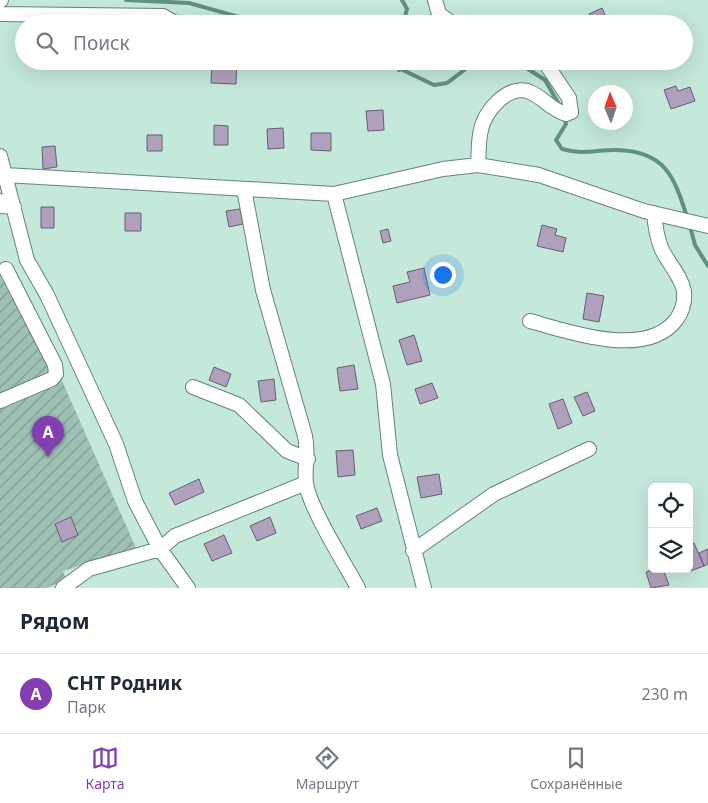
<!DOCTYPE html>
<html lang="ru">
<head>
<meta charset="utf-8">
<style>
  :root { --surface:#fff; --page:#f6f6f7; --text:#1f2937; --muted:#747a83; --line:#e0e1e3; --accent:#833eb2 }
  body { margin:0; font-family:"Noto Sans",sans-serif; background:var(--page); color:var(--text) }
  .controls { position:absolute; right:15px; bottom:15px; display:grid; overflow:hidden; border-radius:8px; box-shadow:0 5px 20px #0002 }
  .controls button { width:45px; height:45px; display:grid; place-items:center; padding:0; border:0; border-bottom:1px solid var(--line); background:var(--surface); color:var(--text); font:25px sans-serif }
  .compass { position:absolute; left:588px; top:85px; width:45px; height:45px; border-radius:50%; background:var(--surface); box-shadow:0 5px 20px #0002; rotate:358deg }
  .you { position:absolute; left:442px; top:274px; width:18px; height:18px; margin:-12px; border:4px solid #fff; border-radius:50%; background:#1a73e8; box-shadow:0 0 0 8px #1a73e833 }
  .badge { display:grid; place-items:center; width:32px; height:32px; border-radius:50%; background:var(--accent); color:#fff; font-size:16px; font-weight:700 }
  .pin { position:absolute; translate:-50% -41px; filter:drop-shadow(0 1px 2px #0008) }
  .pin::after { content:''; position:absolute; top:26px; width:18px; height:15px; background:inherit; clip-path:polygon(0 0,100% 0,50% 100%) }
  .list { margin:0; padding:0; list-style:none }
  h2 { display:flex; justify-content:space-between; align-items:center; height:65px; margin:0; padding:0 20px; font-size:21px }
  h2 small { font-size:16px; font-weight:400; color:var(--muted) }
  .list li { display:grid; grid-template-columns:32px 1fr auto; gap:15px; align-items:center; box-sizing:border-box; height:80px; padding:0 20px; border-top:1px solid var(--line) }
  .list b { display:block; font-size:19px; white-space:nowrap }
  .list p { margin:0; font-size:16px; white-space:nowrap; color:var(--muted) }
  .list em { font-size:16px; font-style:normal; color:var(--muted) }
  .icon { flex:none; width:28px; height:28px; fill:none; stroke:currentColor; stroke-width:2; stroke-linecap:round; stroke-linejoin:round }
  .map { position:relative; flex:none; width:708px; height:588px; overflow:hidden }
  .search { position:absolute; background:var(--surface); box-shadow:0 5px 20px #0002; left:15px; right:15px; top:15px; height:55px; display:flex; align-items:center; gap:12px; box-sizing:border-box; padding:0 18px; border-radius:28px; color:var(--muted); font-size:19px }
  .sheet { height:145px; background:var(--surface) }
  nav { display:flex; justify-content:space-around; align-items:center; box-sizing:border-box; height:70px; border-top:1px solid var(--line); background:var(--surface); font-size:14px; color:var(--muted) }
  nav a { display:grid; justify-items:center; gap:2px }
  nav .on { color:var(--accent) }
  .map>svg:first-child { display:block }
</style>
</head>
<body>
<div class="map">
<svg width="708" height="588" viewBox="0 0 708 588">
  <defs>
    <pattern id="garden-furrows" width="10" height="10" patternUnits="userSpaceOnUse" patternTransform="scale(1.25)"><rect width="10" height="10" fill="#9ec1b4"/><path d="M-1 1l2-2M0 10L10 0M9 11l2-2" fill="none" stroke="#809d92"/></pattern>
  </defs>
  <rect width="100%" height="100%" fill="#c4e8da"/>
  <!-- garden -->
  <path fill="url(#garden-furrows)" d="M0,271L55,365L136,548L63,571L66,579L47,588H0Z"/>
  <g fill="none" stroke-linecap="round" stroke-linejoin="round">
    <!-- stream -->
    <path stroke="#619180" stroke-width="4" d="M126,0L189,3L264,24
      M402,0L407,9L403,24
      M384,61L434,85L447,83L475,62H499L522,65L545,80L560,106
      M399,61V70
      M564,117L566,124L556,140L562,149C583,155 595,150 616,150C665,151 674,176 687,217
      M690,226L695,245L708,266"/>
  </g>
  <!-- building -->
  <path fill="#afa1bc" stroke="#695c75" d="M602,8L609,24H593L589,14Z
    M212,61H237L236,84L211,83Z
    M676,86L678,91L690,87L695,101L671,109L664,90Z
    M383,110L384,130L368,131L366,111Z
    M214,125L228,126V145H214Z
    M283,128L284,148L268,149L267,129Z
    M311,133H331V151L311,150Z
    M147,135H162V151H147Z
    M55,146L57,167L43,169L42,147Z
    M41,207H54V228H41Z
    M240,209L243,224L229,227L226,211Z
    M125,213H141V231H125Z
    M542,225L557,229L555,235L566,238L563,252L537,246Z
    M388,229L391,241L383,243L380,231Z
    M424,268L430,295L397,303L393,286L410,282L407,272Z
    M587,293L604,296L599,322L583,319Z
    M414,335L422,361L407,365L399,340Z
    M354,365L358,389L340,391L337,368Z
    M214,367L231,374L226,387L209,380Z
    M274,379L276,400L261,402L258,381Z
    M432,383L438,398L420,404L415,389Z
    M587,392L595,411L583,416L574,397Z
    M563,399L572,423L558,429L549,404Z
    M353,450L355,475L338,477L336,451Z
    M439,474L442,494L421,498L417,477Z
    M199,479L204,492L175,505L169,493Z
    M377,508L382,521L361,529L356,516Z
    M71,517L78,535L62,542L55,524Z
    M270,517L276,533L257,541L250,526Z
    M224,535L232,553L212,561L204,544Z
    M694,543L704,566L690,571L689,545Z
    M708,549V564L704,566L699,553Z
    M655,569H663L669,585L651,588L646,572Z"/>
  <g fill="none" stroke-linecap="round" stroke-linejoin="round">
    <defs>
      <path id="minor" d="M435,0L439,14L453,24
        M0,1L1,0
        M0,14L163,16L177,24
        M0,156L27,260L47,295L116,444L135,501L160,549L188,588
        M478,165C479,153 478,141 481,130C484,111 509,83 530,92C544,98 551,110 566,114L571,112L569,98L544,61
        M5,175L334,194L443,169L478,165L539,175L644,211L708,226
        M244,189L263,290L305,436C309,455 304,466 306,483C309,507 345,564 358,588
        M334,194L383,384L390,455L424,588
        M0,201L2,206L14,207
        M530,321C569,332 646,359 676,320C682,312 685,301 684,291C681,276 669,264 662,250C657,238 655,226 654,213
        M193,387L239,405L287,451L308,459
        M0,401L52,379L56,374L55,365L6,269
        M413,551L494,494L589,449
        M63,588L89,569L160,549L175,536L306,483"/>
    </defs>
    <!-- minor casing -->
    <use href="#minor" stroke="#648478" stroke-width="16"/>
    <!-- minor -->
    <use href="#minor" stroke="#fff" stroke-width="14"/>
  </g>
</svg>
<div class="controls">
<button><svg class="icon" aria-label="locate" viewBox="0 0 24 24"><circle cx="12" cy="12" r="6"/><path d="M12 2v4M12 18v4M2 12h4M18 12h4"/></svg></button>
<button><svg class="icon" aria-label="layers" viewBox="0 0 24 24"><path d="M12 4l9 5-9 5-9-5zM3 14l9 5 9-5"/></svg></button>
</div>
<svg class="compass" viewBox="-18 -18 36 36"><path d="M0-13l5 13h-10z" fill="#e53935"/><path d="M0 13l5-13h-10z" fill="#747a83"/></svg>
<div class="you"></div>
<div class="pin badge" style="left:48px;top:457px">A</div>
<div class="search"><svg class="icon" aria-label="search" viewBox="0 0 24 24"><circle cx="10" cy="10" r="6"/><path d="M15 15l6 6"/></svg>Поиск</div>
</div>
<section class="sheet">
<h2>Рядом<small></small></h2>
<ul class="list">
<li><span class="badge">A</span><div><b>СНТ Родник</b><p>Парк</p></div><em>230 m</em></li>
</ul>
</section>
<nav>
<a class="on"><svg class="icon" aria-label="map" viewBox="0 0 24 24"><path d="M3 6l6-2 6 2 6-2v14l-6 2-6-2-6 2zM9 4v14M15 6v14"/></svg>Карта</a>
<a><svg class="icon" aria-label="directions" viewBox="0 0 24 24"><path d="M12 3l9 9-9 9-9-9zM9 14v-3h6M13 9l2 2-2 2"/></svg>Маршрут</a>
<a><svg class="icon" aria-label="saved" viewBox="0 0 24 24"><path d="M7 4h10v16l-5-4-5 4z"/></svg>Сохранённые</a>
</nav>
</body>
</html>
